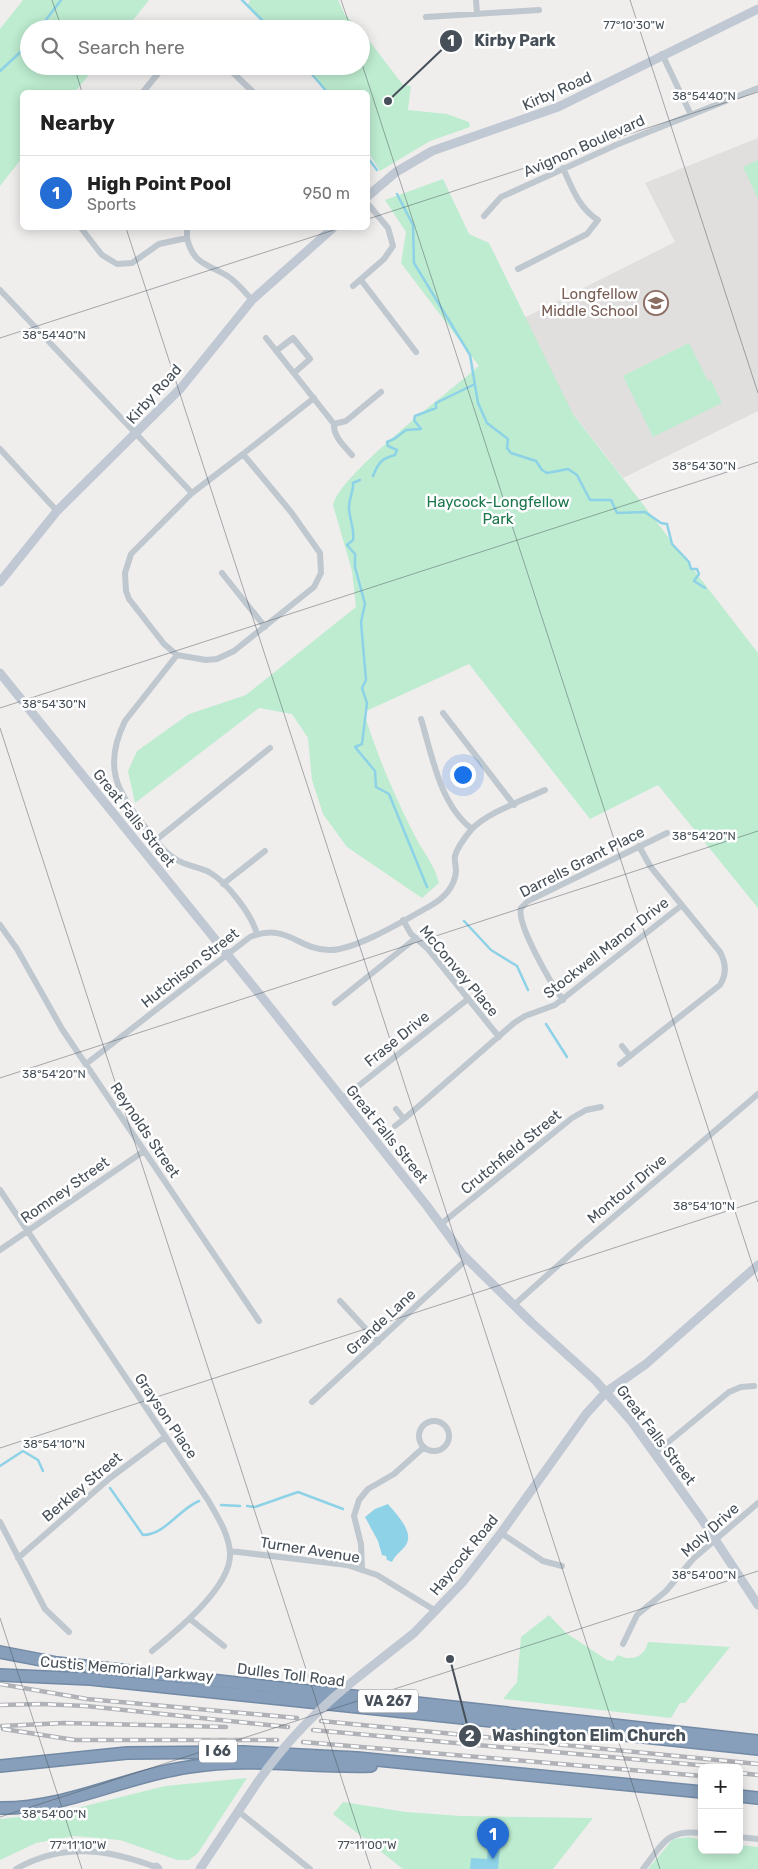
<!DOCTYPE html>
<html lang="en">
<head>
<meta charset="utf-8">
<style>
  :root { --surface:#fff; --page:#f6f6f6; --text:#222; --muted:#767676; --line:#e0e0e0; --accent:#236dd4 }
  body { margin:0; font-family:Rubik,sans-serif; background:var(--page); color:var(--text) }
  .controls { position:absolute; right:15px; bottom:15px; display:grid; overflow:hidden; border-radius:8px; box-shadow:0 2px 12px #0003 }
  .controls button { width:45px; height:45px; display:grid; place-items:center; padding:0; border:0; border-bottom:1px solid var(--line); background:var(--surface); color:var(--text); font:25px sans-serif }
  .you { position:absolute; left:462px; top:774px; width:18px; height:18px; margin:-12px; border:4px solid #fff; border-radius:50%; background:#1a73e8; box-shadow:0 0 0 8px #1a73e833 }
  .badge { display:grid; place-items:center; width:32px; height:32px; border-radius:50%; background:var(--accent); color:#fff; font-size:16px; font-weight:700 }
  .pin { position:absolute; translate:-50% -41px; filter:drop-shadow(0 1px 2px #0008) }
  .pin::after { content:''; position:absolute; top:26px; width:18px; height:15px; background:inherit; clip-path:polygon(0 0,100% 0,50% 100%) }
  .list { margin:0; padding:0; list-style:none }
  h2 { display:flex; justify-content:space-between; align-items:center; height:65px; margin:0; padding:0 20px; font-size:21px }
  h2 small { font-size:16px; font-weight:400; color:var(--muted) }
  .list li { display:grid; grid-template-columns:32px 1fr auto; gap:15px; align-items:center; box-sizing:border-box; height:75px; padding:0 20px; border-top:1px solid var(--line) }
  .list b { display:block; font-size:19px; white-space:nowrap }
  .list p { margin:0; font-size:16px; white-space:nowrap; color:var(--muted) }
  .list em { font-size:16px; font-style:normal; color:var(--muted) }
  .icon { flex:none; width:28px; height:28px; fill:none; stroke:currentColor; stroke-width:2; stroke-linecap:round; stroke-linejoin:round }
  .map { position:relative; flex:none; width:758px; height:1869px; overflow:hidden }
  .search { position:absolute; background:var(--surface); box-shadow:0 2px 12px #0003; left:20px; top:20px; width:350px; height:55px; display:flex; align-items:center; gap:12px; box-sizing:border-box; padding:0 18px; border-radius:28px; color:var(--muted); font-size:19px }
  .panel { position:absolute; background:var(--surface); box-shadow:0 2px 12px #0003; left:20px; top:90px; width:350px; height:140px; border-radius:8px }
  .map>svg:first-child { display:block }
</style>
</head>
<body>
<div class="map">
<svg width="758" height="1869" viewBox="0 0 758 1869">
  <rect width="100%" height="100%" fill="#f0eded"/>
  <!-- education -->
  <path fill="#e1dede" d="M758,138V411L623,478L506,327L675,242L645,183Z"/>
  <!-- green -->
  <path fill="#bdecd0" d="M23,0H149L126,29H29V66H96L75,92H22V158L0,186V29Z
    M250,0H338L345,15L360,29H269L247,7Z
    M361,30L403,85L411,86L408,110L447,114L469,122L470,127L430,141L380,171L368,152V92H327L308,66H361Z
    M758,160V199L743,167Z
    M443,179L469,234L489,243L573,414L758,653V908L658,785L590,819L469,664L364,712C375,751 396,799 415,836C423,852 435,865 439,883L422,898L347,847L323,814L312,780L308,738L292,714L259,708L135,803L128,771L137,751L189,714L246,695L356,607L352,571L333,505C340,474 450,391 479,366L401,263L406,232L385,200Z
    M689,343L708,381L711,380L722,403L653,437L623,376Z
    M549,1615L566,1633L607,1660L613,1661L618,1655C631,1662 645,1657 648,1642L730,1647L685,1703H680L671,1718L503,1699L517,1682L521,1637Z
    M247,1778L198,1853L189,1860H177L120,1840L74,1836L36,1843L0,1860V1819L61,1812L165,1786Z
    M343,1802L406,1812L461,1816L593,1818L553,1869H403L333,1814Z
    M689,1837L702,1840V1850H739V1845L758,1847V1869H648L673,1839Z"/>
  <!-- water -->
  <path fill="#8dd2e6" d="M388,1504C395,1513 413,1530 407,1543C404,1550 395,1554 392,1562L387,1560L386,1556L382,1555L378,1541L365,1517L375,1509Z
    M488,1848L500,1849L498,1869H470L471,1858L487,1859Z"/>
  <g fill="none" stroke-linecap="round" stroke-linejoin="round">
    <!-- stream -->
    <path stroke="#8dd2e6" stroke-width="2.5" d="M242,0L271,29
      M39,29L61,0
      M305,66L327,92
      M0,71L29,44
      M368,158L377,170
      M397,194L413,225L414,263L470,355L478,403L487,423L508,439L507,448L511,453L536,461L542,470L547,473L568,469L577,475L590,500H611L617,513L645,512L661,523L667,524L672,544L689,562L691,569H697L699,574L694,581L705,588
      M373,476C378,463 382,458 395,455L397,450L388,446L387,442L394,439L406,430L421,429L414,420L415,416L436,408V403L475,384
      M360,480L353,483C354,492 349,497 349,507C349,519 355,528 353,540L347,545L355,554V567L365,604L361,622L366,680L362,688L367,703L362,744L355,747L375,771L376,787L389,794L427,887
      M464,921L491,950L517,966L528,990
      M546,1024L567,1057
      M0,1466L23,1451L38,1460L43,1471
      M110,1488L143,1535C165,1535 179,1509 199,1501
      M221,1505L240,1506
      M247,1506L255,1507L298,1492L343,1509"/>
    <defs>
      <path id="motorway" d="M0,1652L57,1663L758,1741
        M0,1675L90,1679L758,1749
        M0,1766L127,1753L244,1752L357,1758L702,1792
        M739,1796L758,1798
        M0,1808C66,1809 125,1776 189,1767C253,1757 308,1768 371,1766"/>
    </defs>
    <!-- motorway casing -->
    <use href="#motorway" stroke="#738aa5" stroke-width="14"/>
    <!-- minor -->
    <path stroke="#bfc7cf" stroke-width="6" d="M476,0L477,14
      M426,17L539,10
      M662,54L691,115
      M226,66L253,92
      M143,92L164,66
      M484,216L501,197L616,145L758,88
      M81,228L102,255L117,264L132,263L159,244L187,238V228
      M187,238C193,264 207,264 226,275C236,281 244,291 252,300
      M518,269L587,234L598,220C579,208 572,188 563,168
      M361,280L416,352
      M353,286L384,259L393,246L388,228L368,204
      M0,290L192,493
      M266,338L334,424C333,436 344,446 352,455
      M276,351L293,338L310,359L294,373
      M334,424L346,421L381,392
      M0,449L57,511
      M243,454L291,512L320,553L321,573L314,587L234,651L217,659L206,660L177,655L164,644L129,599L126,591L125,573L131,554L192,493Z
      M243,454L314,398
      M222,573L265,627
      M177,655L125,721C103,766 116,791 145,827C155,839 164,853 177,860C187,866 199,867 209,872C227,882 252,915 257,934
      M443,713L514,805
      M421,719C432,755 440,805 472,829
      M156,840L270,748
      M223,884L265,851
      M403,920L411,934L428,949L499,1037
      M0,925L17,949L62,1029L259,1321
      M563,1000C552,985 516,924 521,908L528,901L667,833
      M335,1003L416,938
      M622,1046L630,1056
      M86,1064L250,937C287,922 298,950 329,950C354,951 407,919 430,906C443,899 455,887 456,871C456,866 454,860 455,856C457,848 466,836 471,830C486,813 524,800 545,790
      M620,1064L720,985C727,974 726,963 720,952L650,866L639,846
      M342,1099L468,999
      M404,1119L514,1023L525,1016L555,1005L682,905
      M395,1126L404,1119L396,1109
      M0,1190L208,1500C217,1516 229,1534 230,1553C232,1587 175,1632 152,1651
      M441,1224L572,1118L586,1110L601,1107
      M0,1250L144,1151
      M340,1301L378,1342
      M514,1305L582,1244L758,1094
      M312,1402L467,1259
      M419 1436a15 15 0 1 1 30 0a15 15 0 1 1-30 0Z
      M655,1453L729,1392L741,1387L754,1386
      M0,1522L45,1609L69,1632
      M501,1533L543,1561L562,1566
      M230,1551L347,1565L377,1575L436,1611
      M18,1558L110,1478L165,1437
      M362,1569L361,1544L354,1516L359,1500L368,1489L394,1474L423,1448
      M190,1619L224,1646
      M623,1644L637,1615L666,1591L693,1559L758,1503
      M238,1811L310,1869
      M739,1837L758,1839
      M16,1869C63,1842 109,1849 158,1868
      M643,1869C663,1844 666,1829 702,1833"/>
    <!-- secondary -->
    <path stroke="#bfc8d3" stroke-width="9" d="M368,196L396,172L432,151L558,107L758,9
      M0,582L57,511L181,388L252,300L333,228
      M0,673L269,1006L427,1206L463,1255L532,1323L595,1380L632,1422L701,1518L758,1605
      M362,1674L414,1633L462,1583L501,1533L586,1414L606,1392L646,1364L758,1265
      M156,1867L158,1869
      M200,1869L257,1783"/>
    <!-- motorway -->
    <use href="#motorway" stroke="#879fba" stroke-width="11"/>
    <defs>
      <path id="rail" d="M0,1684L87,1699L297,1718
        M0,1705L42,1704L86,1706L288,1727
        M321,1721L758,1764
        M2,1726L64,1723L226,1727
        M3,1729L75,1740H277
        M313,1730L731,1768
        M303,1742L702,1776
        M739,1773L758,1775"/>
    </defs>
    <!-- rail casing -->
    <use href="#rail" stroke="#b0b2b7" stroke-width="4.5"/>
    <!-- rail -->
    <use href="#rail" stroke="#fff" stroke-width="2.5" stroke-dasharray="8" stroke-linecap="butt"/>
    <!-- secondary-bridge -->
    <path stroke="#bfc8d3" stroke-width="9" d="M257,1783C286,1741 322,1705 362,1674"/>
  </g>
  <!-- ticks -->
  <path fill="none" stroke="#475059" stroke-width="1" stroke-opacity="0.45" d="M52,0L62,29M341,0L351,29M630,0L758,393M361,61L758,1282M74,66L82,92M368,219L758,92M126,228L660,1869M0,338L340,228M0,708L758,462M0,728L371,1869M0,1078L758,831M0,1448L758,1201M0,1618L82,1869M0,1817L758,1571"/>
  <!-- icons -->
  <defs>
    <symbol id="school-ring" viewBox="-11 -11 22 22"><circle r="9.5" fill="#fff" stroke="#8d6e63" stroke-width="1.5"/><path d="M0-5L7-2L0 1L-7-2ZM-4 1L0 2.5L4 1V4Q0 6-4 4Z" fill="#8d6e63"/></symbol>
  </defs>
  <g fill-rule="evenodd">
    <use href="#school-ring" x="642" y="289" width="28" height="28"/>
  </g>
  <g text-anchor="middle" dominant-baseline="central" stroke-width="5" stroke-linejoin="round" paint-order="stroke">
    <!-- shield labels -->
    <g fill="#fff" stroke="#7e848b" stroke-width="1">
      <rect x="358" y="1689.5" width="60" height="23" rx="4"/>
      <rect x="199" y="1739.5" width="38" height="23" rx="4"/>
    </g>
    <g font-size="14" font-weight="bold" fill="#475059">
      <text x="388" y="1701">VA 267</text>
      <text x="218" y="1751">I 66</text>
    </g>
    <!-- street labels -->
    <g font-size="15" fill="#475059" stroke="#fff">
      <text transform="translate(557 91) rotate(-24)">Kirby Road</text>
      <text transform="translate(584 146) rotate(-24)">Avignon Boulevard</text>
      <text transform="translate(154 394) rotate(-48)">Kirby Road</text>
      <text transform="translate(134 818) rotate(51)">Great Falls Street</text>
      <text transform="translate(582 862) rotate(-27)">Darrells Grant Place</text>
      <text transform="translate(606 948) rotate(-38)">Stockwell Manor Drive</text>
      <text transform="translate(190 968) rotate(-38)">Hutchison Street</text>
      <text transform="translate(459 971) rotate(50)">McConvey Place</text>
      <text transform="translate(397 1039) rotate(-39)">Frase Drive</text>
      <text transform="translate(145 1130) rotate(56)">Reynolds Street</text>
      <text transform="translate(387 1134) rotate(51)">Great Falls Street</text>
      <text transform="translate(511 1152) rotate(-39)">Crutchfield Street</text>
      <text transform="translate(627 1189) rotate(-40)">Montour Drive</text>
      <text transform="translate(65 1190) rotate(-35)">Romney Street</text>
      <text transform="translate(381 1322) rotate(-43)">Grande Lane</text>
      <text transform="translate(166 1416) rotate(56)">Grayson Place</text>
      <text transform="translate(656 1435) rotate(53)">Great Falls Street</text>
      <text transform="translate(82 1487) rotate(-40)">Berkley Street</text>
      <text transform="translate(710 1530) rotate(-42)">Moly Drive</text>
      <text transform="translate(310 1550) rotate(9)">Turner Avenue</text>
      <text transform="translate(464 1555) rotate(-51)">Haycock Road</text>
      <text transform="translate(127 1669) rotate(5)">Custis Memorial Parkway</text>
      <text transform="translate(291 1675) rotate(7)">Dulles Toll Road</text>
    </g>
    <!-- education labels -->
    <g font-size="15" fill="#785e54" stroke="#fff" text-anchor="end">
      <text x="638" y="294">Longfellow<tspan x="638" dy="17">Middle School</tspan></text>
    </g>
    <!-- park labels -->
    <g font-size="15" fill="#1c764b" stroke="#fff">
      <text x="498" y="502">Haycock-Longfellow<tspan x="498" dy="17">Park</tspan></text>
    </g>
  </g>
  <g font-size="12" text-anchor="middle" fill="#475059" stroke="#fff" stroke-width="5" stroke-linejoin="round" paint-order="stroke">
    <text x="634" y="29">77°10'30"W</text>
    <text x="704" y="100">38°54'40"N</text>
    <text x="54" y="339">38°54'40"N</text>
    <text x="704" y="470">38°54'30"N</text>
    <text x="54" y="708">38°54'30"N</text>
    <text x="704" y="840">38°54'20"N</text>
    <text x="54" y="1078">38°54'20"N</text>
    <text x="704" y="1210">38°54'10"N</text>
    <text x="54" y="1448">38°54'10"N</text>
    <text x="704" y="1579">38°54'00"N</text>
    <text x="54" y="1818">38°54'00"N</text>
    <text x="78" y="1849">77°11'10"W</text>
    <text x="367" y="1849">77°11'00"W</text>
  </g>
  <!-- callouts -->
  <path fill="none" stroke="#475059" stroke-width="2" d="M388 101L451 41M450 1659L470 1736"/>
  <g fill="#475059" stroke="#fff" stroke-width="2">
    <circle cx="388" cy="101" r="5"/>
    <circle cx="450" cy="1659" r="5"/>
    <circle cx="451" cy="41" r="12"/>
    <circle cx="470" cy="1736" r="12"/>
  </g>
  <g font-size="15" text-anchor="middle" font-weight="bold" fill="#fff">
    <text x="451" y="46">1</text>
    <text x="470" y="1741">2</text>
  </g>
  <g font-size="16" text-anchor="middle" font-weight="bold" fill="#475059" stroke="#fff" stroke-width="5" stroke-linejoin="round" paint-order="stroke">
    <text x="515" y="46">Kirby Park</text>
    <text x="589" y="1741">Washington Elim Church</text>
  </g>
</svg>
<div class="controls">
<button>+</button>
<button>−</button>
</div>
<div class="you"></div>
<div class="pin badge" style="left:493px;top:1859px">1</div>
<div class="search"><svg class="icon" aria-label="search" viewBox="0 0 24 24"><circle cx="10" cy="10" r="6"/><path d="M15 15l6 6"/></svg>Search here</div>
<section class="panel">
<h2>Nearby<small></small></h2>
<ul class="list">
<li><span class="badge">1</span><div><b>High Point Pool</b><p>Sports</p></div><em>950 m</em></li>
</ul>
</section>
</div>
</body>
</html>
